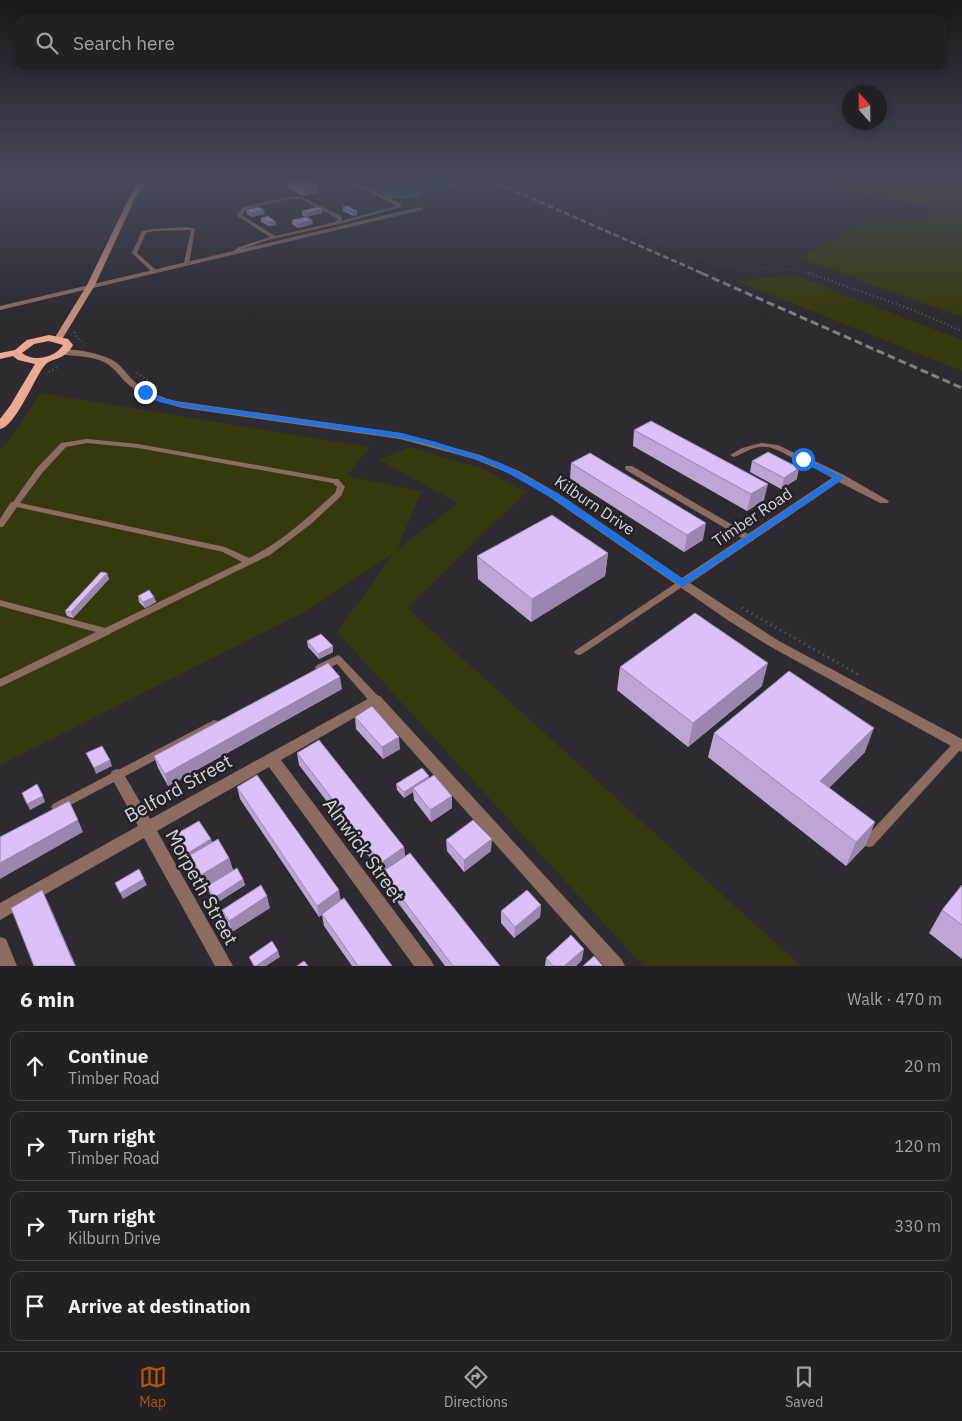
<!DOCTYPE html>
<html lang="en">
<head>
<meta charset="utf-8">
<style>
  :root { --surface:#222025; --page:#2e2d32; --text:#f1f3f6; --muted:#a2a3a7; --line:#3f3e42; --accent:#b45309 }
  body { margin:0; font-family:"IBM Plex Sans",sans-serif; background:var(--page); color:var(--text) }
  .compass { position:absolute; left:842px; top:85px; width:45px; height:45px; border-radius:50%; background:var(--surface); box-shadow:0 2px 8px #0003; rotate:339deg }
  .stop { position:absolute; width:15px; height:15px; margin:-11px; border:4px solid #1a73e8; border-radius:50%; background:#fff }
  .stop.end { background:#1a73e8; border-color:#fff; box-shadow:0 1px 5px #0008 }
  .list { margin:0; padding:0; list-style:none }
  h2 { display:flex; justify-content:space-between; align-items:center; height:65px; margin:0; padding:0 20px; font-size:21px }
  h2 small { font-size:16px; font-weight:400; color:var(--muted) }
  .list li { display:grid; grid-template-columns:32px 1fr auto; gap:15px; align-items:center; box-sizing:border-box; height:70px; margin:0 10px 10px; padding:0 10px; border:1px solid var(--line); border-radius:10px }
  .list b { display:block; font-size:19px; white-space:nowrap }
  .list p { margin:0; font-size:16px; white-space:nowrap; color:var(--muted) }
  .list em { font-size:16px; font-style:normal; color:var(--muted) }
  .icon { flex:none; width:28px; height:28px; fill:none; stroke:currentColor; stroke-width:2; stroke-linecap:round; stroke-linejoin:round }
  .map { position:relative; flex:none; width:962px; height:966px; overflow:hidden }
  .search { position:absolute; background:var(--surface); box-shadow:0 2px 8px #0003; left:15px; right:15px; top:15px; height:55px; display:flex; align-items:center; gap:12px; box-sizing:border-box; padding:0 18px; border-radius:10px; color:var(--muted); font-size:19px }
  .sheet { height:385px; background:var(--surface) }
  nav { display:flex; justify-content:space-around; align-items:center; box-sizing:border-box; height:70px; border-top:1px solid var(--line); background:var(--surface); font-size:14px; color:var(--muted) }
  nav a { display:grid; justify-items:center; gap:2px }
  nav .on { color:var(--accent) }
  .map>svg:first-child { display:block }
</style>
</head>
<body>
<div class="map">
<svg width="962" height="966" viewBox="0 0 962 966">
  <rect width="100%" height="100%" fill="#2d2a31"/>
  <!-- green -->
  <path fill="#36390e" d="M780,180H912L962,187V317L798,258L864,222L928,219L930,205L871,197L807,182Z
    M793,275L962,340V371L736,281Z
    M40,393L370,447L347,476L422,491L396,551L458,503L379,460L409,447L481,468L526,492L407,608L801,966H643L337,632L394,553L307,611L0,765V450L18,428Z"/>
  <!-- water -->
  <path fill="#1b607e" stroke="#538399" d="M421,180H452L455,184C445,192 428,191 417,186V183Z
    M400,185L412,186L420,189L421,192C411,200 393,200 382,193L384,189Z"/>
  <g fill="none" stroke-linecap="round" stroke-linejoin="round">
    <!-- path-far2 -->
    <path stroke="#625f65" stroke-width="1" stroke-dasharray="0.5 2.5" stroke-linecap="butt" d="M529,180H537
      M845,180L962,197
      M428,206L532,181L672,247L724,266L746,269L782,268L813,274
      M962,221L948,224L949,236L962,245"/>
    <!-- path-far1 -->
    <path stroke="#625f65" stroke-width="2" stroke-dasharray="1 3" stroke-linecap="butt" d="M809,273L913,310L962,331
      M74,332L77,338L85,344
      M49,372L59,366
      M137,373L159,388"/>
    <!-- path -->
    <path stroke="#625f65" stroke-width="3" stroke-dasharray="1 4.5" stroke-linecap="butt" d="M742,608L861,676"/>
    <!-- lane -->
    <path fill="#8c6b60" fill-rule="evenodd" d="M346,180H351L401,204V207L339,224L268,240L243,249L236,253L232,252L239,247L270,237L237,216V215L243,207L289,197H302L341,216L342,219L341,221L397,206ZM289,199H301L338,219L335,222L275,236L242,215L247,209Z
      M187,227L195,229L189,264L184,263L191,230L153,231L146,233L137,253L156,270V272H152L132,253L142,231L153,229Z
      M87,439L138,444L335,479H338L345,487L341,496L311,524L270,555L111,633L110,634L0,687V679L96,632L0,606V600L105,628L242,562L223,552L17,507L3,527H0V519L11,502H13L37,468L61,443ZM87,443L138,448L333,483L337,487L335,493C308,517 281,543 249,558L225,547L20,503L43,472L66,447Z
      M761,443L778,445L807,459L806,461C792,462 778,445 760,447C750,448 743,454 734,457L730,455L742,448Z
      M626,466H632L753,537L754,539L753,541H747L626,470L625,468Z
      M682,580L685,581L686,583L685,585L582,654L579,655L576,654L574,652L576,650L679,581Z
      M338,655L341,657L379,697L380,700L379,703L375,704L371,703L337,664C331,667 323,673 317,671L315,668L317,665Z
      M214,720L218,721L219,724L218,727L61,810L57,812L53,810L51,807L53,804Z
      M959,740L962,741V748L873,846L869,847L865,846L863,842L865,838L955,741Z"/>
    <!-- street -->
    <path fill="#8c6b60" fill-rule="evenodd" d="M420,207L423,209L422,210L0,310V306Z
      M60,350C75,348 105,354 117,363C125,370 131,380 140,386C151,393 163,398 176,401L401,433L480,455L519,471L559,494L682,578L832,478L798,459L800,457H806L844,475L889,501L888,503H880L839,482L690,583L779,641L962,739V752L771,647L729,621L551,498L513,475L474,459L400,439L183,408C164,403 144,399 129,385C121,379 116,369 106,363C92,355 75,357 60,354Z
      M375,695L380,696L622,960L625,966H604L373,707L281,760L431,960L434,966H414L269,767L157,831L233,966H215L144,838L0,920V903L138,826L110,775L112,771L117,769L122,771L150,819Z
      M0,937L6,939L17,966H0Z"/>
    <!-- secondary -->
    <path fill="#c38e7d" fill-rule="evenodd" d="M142,180H148L137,194L95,285L61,341H55L54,339L87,285L131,194Z"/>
    <!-- primary -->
    <path fill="#eea993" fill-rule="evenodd" d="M49,335L68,339L73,345C63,362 52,357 45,365C34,378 16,426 0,429V419L10,406L35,364L18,360L13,356L0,359V353L15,350L27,340ZM49,341L63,345C56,357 34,363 22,353L34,344Z"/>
    <!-- rail-far1 -->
    <path stroke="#817e84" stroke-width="2.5" stroke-dasharray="6 3" stroke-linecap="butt" d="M490,180L704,274"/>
    <!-- rail -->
    <path stroke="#817e84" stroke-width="3" stroke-dasharray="8 4" stroke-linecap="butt" d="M701,273L962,388"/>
  </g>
  <!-- wall -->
  <path fill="#bda5d5" d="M288,181L317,185L318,192L303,196L289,188Z
    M343,207L357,215L353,216L343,211Z
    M322,209V213L306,217L313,224L298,228L292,224V220L306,217L302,215V211Z
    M246,210L265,214L252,217L247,214Z
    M261,218L275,221L276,225L269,226L261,222Z
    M634,430L764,500L747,511L633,446Z
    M752,461L797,479L781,489L750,472Z
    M571,463L703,540L684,552L570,479Z
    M608,553L605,576L531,622L478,579L477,556Z
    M107,573L109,579L73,618L67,616L65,611Z
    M138,596L154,597L156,602L145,608L139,602Z
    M307,641L333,646V652L319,659L308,647Z
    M620,667L762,686L688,747L617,690Z
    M342,689L168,786L158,768L154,756Z
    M355,717L400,749L383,759L356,729Z
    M714,733L865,752L829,788L875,822L865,846L846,866L708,757Z
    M297,753L404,847L405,856L500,966H445L384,884L383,875L299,765Z
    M429,778L452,808L431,822L414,800L413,792L404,798L397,790L396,784Z
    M237,787L341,900L392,966H352L324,926L322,915L319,917L240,799Z
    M176,834L212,842L229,858L233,870L205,887L194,867L191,859H190L178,840Z
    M446,840L491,851L464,872L447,851Z
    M243,879L245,885L215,904L209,892L207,886Z
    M962,885V959L929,933L942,910Z
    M541,905L540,917L514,938L501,923V911Z
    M270,908L232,932L226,921L222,910Z
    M546,958L582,960L576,966H545Z"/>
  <!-- shaded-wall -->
  <path fill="#9a86ae" d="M317,185L318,192L303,196L302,188Z
    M322,209V213L306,217V213Z
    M264,210L265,214L252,217L251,213Z
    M357,211V215L353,216V212Z
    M312,220L313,224L298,228V224Z
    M275,221L276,225L269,226L268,222Z
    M799,468L797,479L781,489L784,478Z
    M768,484L764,500L747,511L751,494Z
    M706,523L703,540L684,552L687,535Z
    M608,553L605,576L531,622L532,599Z
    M107,573L109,579L73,618L71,612Z
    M154,597L156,602L145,608L143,602Z
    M333,646V652L319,659L318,654Z
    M768,663L762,686L688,747L693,723Z
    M340,677L342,689L168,786L165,774Z
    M874,728L865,752L811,805L820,781Z
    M399,737L400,749L383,759L382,747Z
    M110,760L112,766L96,774L94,768Z
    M429,776V782L413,788V792L404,798V792Z
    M43,796L45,802L30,810L27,804Z
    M452,796V808L431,822L430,810Z
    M78,820L83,832L0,879V863Z
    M875,822L865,846L846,866L856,842Z
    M211,839L213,845L190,855L191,859H190L188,853Z
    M492,839L491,851L464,872V860Z
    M404,847L405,858L382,872L383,875L381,863Z
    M229,858L233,870L205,887L201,875Z
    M144,879L147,885L123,899L120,893Z
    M243,879L245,885L215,904L214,898Z
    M42,890L48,902L76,966H75Z
    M339,890L341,902L319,917L317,906Z
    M267,896L270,908L232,932L229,921Z
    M541,905L540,917L514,938L515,927Z
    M584,949L582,960L576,966H564Z
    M278,951L280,957L266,966H256Z"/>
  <!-- building -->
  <path fill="#dcc0f8" stroke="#9a86ae" d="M293,180H307L317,185L302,188L288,181Z
    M347,206L357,211L353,212L343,207Z
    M259,207L264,210L251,213L246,210Z
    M318,207L322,209L306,213L302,211Z
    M268,216L275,221L268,222L261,218Z
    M306,217L312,220L298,224L292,220Z
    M651,421L768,484L751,494L634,430Z
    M768,452L799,468L784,478L752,461Z
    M590,453L706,523L687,535L571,463Z
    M552,515L608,553L532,599L477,556Z
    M101,572L107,573L71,612L65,611Z
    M149,590L154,597L143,602L138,596Z
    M695,613L768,663L693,723L620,667Z
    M321,634L333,646L318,654L307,641Z
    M328,663L340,677L165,774L154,756Z
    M789,671L874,728L820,781L875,822L856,842L714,733Z
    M372,706L399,737L382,747L355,717Z
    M319,740L404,847L381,863L297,753Z
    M102,746L110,760L94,768L86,753Z
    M422,768L429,776L404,792L396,784Z
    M257,775L339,890L317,906L237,787Z
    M434,775L452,796L430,810L413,788Z
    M37,784L43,796L27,804L22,793Z
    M69,801L78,820L0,863V837Z
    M473,820L492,839L464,860L446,840Z
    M199,821L211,839L188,853L176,834Z
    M218,839L229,858L201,875L190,855Z
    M410,853L500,966H453L382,872Z
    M237,868L243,879L214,898L207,886Z
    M139,869L144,879L120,893L115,883Z
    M261,885L267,896L229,921L222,910Z
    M962,885V925L942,910Z
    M42,890L75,966H34L11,908Z
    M527,890L541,905L515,927L501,911Z
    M344,898L392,966H358L322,914Z
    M571,935L584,949L564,966H553L546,958Z
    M272,941L278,951L256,966H254L249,957Z
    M594,956L603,966H583Z
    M304,961L308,966H297Z"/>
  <!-- sky -->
  <linearGradient id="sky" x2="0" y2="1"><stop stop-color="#19171b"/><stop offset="0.57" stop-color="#464a5a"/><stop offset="1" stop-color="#464a5a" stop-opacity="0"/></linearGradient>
  <rect width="962" height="315" fill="url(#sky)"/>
  <!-- route -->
  <path fill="#1a73e8" d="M145,390L164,399L183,403L401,433L436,442L501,463L558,494L683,579L834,478L800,461V457H805L844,478L682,587L552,498L495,466L431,445L401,438L183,407L159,402L142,394V391Z"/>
  <g text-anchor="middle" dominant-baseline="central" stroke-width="5" stroke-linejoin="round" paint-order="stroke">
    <!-- street labels -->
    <g font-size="16" fill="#d6d4d9" stroke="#232027">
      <text transform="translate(595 505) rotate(34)">Kilburn Drive</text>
      <text transform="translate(752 517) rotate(-34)">Timber Road</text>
    </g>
    <!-- near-street labels -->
    <g font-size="19" fill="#d6d4d9" stroke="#232027">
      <text transform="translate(178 788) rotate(-29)">Belford Street</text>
      <text transform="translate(364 850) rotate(54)">Alnwick Street</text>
      <text transform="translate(202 887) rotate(61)">Morpeth Street</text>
    </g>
  </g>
</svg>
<svg class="compass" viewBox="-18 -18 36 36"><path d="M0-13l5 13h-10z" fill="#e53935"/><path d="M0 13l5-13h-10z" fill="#a2a3a7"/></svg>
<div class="stop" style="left:803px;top:459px"></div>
<div class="stop end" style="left:145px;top:392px"></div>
<div class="search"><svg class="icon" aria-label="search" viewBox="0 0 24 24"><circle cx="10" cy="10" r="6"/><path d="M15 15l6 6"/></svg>Search here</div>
</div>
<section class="sheet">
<h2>6 min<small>Walk · 470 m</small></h2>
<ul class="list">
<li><svg class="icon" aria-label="ahead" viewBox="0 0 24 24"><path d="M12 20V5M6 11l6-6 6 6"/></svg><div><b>Continue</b><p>Timber Road</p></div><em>20 m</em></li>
<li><svg class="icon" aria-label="right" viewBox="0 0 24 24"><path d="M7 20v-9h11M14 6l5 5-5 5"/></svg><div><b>Turn right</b><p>Timber Road</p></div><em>120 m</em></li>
<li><svg class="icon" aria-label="right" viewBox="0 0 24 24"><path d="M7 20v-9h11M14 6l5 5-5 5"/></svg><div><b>Turn right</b><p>Kilburn Drive</p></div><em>330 m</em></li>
<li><svg class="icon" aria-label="arrive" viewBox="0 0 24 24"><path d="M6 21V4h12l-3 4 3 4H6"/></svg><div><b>Arrive at destination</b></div></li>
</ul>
</section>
<nav>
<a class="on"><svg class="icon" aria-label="map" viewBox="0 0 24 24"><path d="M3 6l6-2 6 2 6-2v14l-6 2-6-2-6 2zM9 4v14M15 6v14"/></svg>Map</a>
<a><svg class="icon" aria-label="directions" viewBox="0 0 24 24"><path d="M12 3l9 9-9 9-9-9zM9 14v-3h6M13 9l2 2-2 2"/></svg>Directions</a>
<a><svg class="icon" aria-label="saved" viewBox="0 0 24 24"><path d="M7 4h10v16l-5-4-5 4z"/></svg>Saved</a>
</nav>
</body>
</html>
